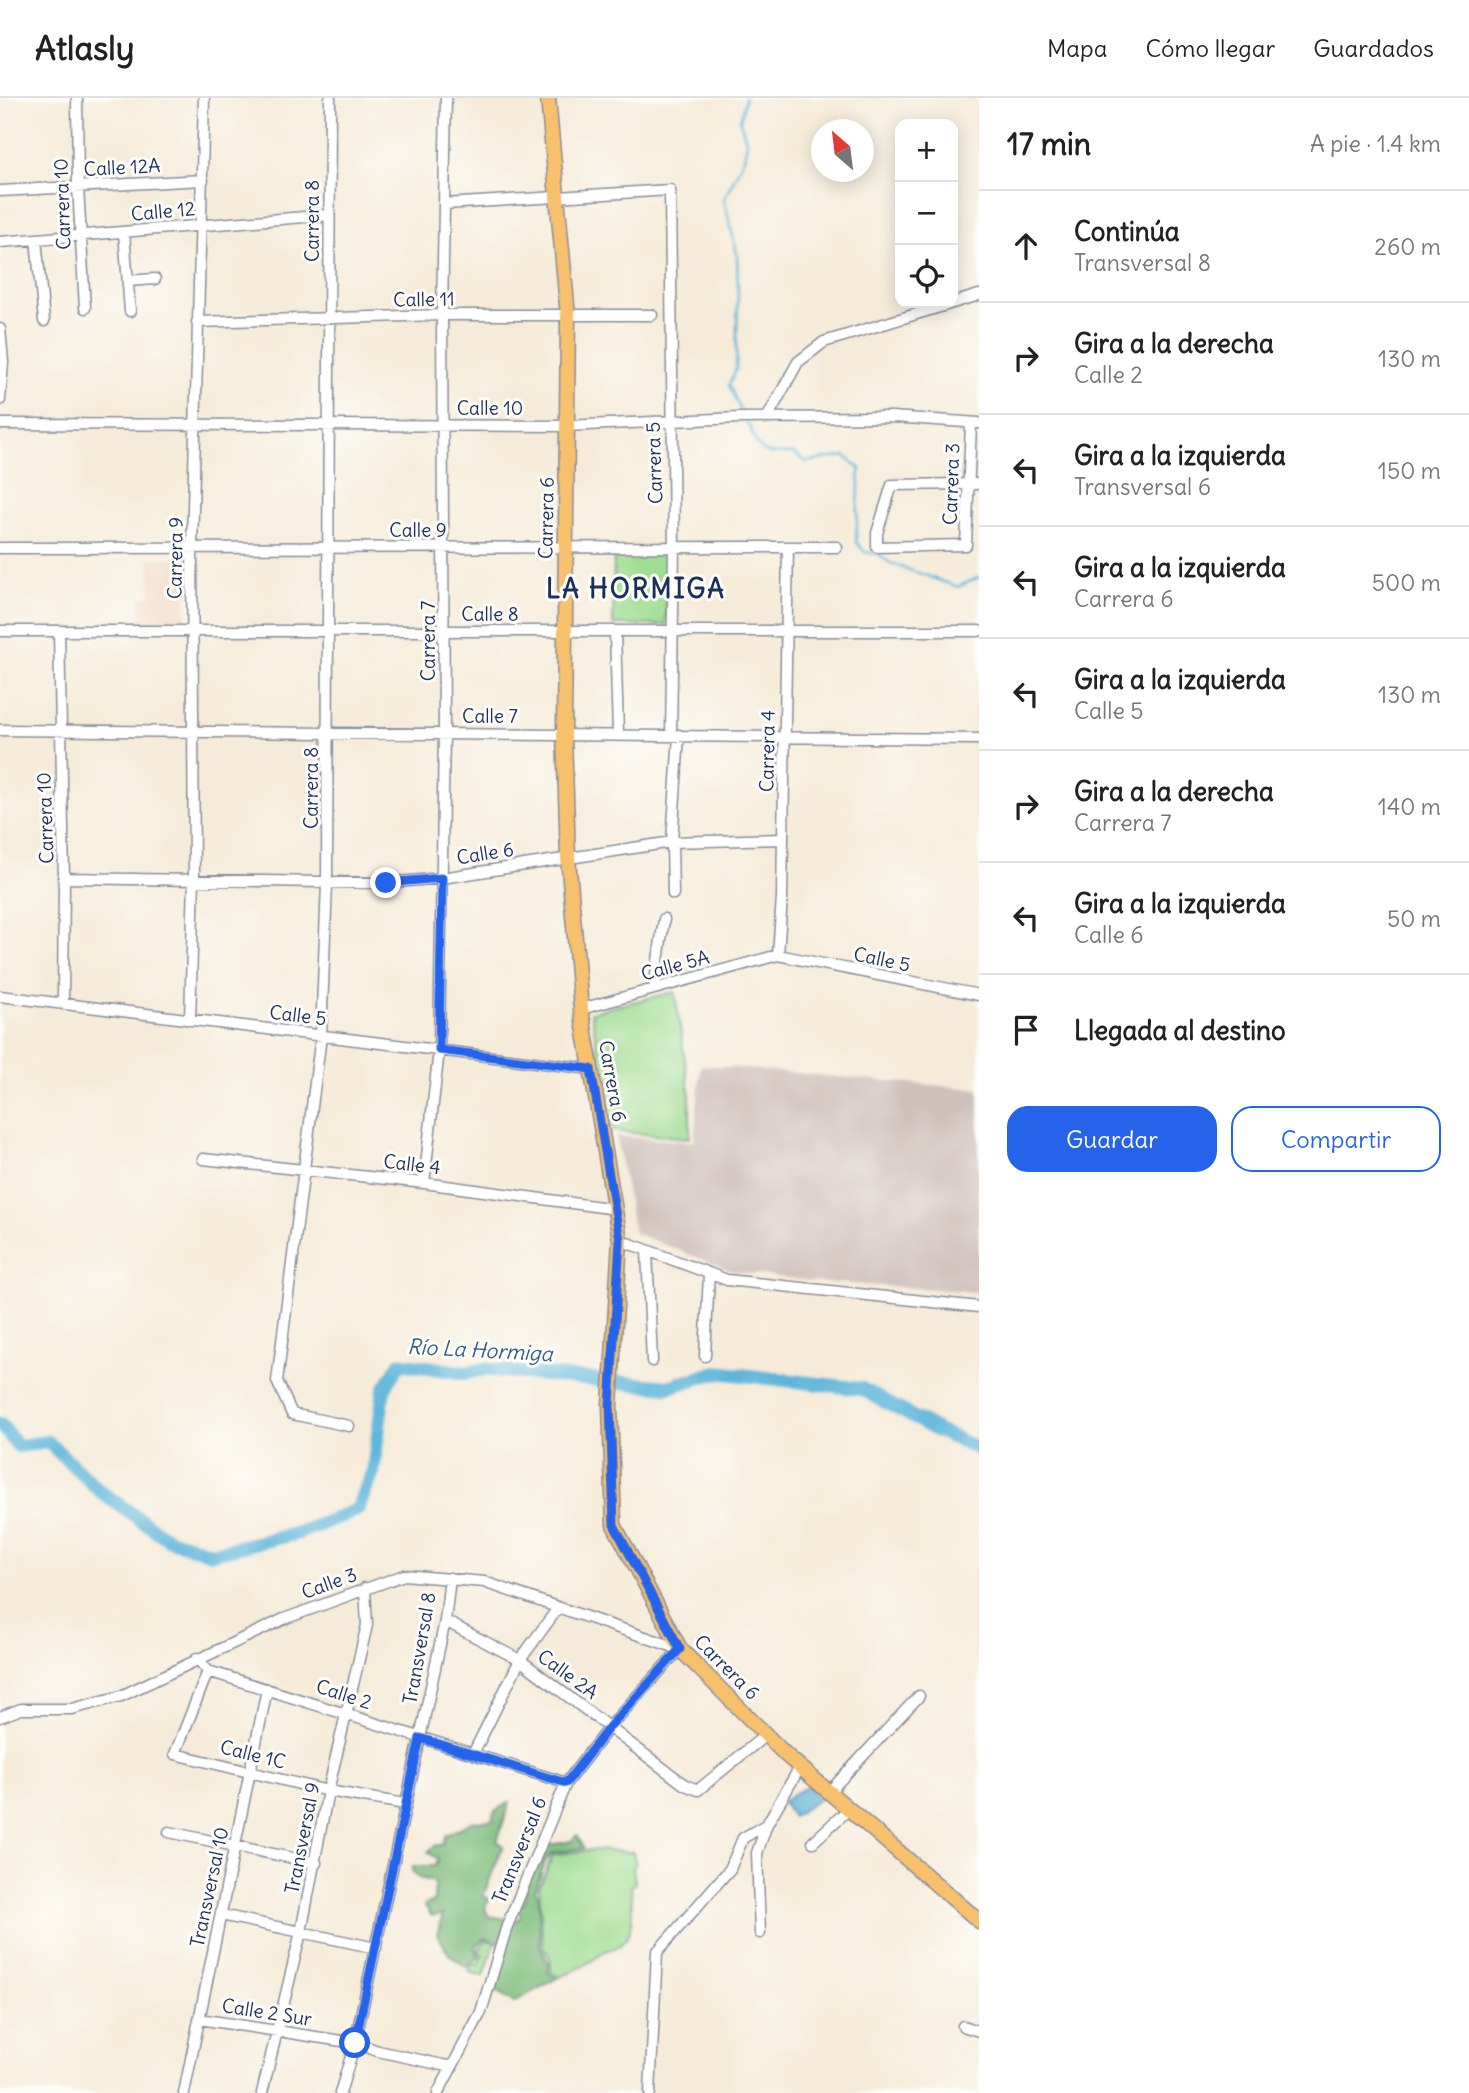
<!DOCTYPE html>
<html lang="es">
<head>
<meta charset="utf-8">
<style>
  :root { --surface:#fff; --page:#f2f2f2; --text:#222; --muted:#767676; --line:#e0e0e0; --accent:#2563eb }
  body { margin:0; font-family:Delius,sans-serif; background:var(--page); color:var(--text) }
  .controls { position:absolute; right:21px; top:21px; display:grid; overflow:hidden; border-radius:14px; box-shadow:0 4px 18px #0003 }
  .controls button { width:63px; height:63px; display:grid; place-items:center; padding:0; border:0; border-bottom:2px solid var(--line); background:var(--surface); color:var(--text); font:35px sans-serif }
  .compass { position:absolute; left:811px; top:21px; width:63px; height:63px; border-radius:50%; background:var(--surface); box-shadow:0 4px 18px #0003; rotate:332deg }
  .stop { position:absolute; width:21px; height:21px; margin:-16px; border:5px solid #2563eb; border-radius:50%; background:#fff }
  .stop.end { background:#2563eb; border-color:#fff; box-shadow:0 2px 7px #0008 }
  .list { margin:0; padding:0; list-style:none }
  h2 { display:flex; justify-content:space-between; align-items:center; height:91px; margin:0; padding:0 28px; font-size:30px }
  h2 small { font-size:23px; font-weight:400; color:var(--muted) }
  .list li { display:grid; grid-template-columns:46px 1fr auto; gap:21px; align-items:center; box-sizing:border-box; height:112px; padding:0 28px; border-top:2px solid var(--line) }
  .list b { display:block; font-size:26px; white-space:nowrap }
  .list p { margin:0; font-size:23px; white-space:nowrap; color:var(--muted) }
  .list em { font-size:23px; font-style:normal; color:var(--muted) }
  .actions { display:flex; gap:14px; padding:21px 28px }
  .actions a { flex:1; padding:16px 0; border:2px solid var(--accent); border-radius:21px; text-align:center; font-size:24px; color:var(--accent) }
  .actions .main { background:var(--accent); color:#fff }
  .icon { flex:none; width:38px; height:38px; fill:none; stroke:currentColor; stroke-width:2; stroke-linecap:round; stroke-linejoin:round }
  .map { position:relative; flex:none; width:979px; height:1995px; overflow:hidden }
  header { display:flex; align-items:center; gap:42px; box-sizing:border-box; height:98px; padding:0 35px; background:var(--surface); border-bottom:2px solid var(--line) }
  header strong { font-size:33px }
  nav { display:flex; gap:38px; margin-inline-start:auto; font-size:24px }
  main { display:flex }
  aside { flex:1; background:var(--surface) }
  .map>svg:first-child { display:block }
</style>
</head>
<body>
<header>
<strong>Atlasly</strong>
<nav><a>Mapa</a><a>Cómo llegar</a><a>Guardados</a></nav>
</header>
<main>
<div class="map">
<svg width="979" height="1995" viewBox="0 0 979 1995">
  <rect width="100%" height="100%" fill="#fdfcf7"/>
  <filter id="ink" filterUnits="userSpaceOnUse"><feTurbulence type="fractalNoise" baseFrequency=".0143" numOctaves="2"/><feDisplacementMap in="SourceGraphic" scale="14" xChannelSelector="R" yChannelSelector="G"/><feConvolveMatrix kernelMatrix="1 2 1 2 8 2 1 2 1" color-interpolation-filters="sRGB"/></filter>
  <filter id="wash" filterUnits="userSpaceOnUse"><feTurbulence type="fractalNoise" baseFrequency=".00686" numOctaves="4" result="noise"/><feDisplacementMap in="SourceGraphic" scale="28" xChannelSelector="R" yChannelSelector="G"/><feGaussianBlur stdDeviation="1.57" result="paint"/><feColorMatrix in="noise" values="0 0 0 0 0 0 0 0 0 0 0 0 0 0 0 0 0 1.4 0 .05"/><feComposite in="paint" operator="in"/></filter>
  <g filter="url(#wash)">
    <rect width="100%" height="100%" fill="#f6ebd8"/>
    <!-- built -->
    <path fill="#f3d4bf" d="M150,460H187L186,524H140V500L150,499Z"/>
    <!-- industrial -->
    <path fill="#cfc0bb" d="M701,967L979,991V1194L818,1184L732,1173L634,1135L616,1038L694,1044Z"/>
    <!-- green -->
    <path fill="#9edc91" stroke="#5c8678" stroke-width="2" d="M614,454H666V527H613Z
      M675,894L690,998V1040L612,1033L591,914Z
      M590,1752L633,1754L636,1766L633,1769L635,1785L631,1789C632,1808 637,1837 617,1849C612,1852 606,1851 602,1855C588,1867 577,1871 560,1879L551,1874L550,1860L543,1849L539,1789L553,1757Z
      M486,1842L495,1844L484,1878L469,1874L471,1866L478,1867L483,1857L478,1852Z"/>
    <!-- forest -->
    <path fill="#7ebc7b" stroke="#4c766c" stroke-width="2" d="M510,1704L497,1743L503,1748L483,1798L490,1801L485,1809L488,1818L508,1821L499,1845L485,1840L475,1849L480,1859L466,1869L449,1856L437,1836L443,1816L432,1818L424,1807L434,1803L435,1784L419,1780L412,1773L413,1768H436L438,1762L428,1754L434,1748L443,1746L445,1738L471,1724L493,1722L495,1713Z
      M545,1737L550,1747L572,1743L577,1737L584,1750L552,1755L545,1764L535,1793L539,1798L540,1848L549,1867L548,1875L557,1880L514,1904L497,1893L492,1895L511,1826L521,1818L518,1808L524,1805L526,1790Z"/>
    <!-- water -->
    <path fill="#5db5da" stroke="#3c729c" stroke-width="2" d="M808,1687L818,1702L792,1719L782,1704Z"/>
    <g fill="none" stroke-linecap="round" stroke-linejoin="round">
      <!-- stream -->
      <path stroke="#5db5da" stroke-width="2.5" d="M742,316L729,287L736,271L738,193L737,156L724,101L744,60L747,45L740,23L745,0
        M746,325L750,328C757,356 766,358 793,355L806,364L845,358L860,371L856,444L865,454L878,456L890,465L958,489L979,479"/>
      <!-- river -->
      <path stroke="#5db5da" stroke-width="14" d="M0,1326L18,1348L48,1344L101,1394L168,1441L212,1455L298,1435L357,1412L373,1374L384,1291L400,1265L466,1275L485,1271L668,1289L717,1274L862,1291L938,1333L979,1351"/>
    </g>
  </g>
  <g filter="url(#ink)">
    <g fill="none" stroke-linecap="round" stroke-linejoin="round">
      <defs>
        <path id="minor" d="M77,0L78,89L85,210
          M330,0L327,786L321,938L277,1283L292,1316L349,1328
          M0,93L203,82
          M445,106L670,92L674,449L671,637
          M124,134L130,213
          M36,141L44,223
          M0,144L329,117
          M128,183L155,181
          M197,224L442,217H652
          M0,231L3,264L0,302
          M767,320L798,264L824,244L979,197
          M0,326L566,328L738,320L892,319L979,325
          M971,326L966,447L877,449V435L892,387L968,386H979
          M0,450L837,449
          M0,533H979
          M59,533L64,780L63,906
          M615,533L618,636
          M0,632L979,641
          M64,780L386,785L442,780L672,744L783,741
          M673,796L672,744L679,637
          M778,857L782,799L788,449
          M654,891L664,821
          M0,898L591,971
          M581,911L778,857L979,897
          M190,922L194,780L192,449L204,0
          M203,1061L424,1085L616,1111
          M424,1085L439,952L444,635L442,217L446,0
          M620,1142L727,1182L979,1209
          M647,1153L652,1263
          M705,1258L709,1176
          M445,1523L520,1562L685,1687L698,1692L767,1636
          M197,1560L208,1573L566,1685
          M208,1573L175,1656L328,1693L405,1706
          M0,1619L21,1611H72L121,1598L284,1521L404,1477L484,1484L680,1551L610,1628L566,1685L507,1828L481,1914L438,1995
          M473,1656L520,1562L558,1510
          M829,1694L919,1598
          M169,1734L316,1765
          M813,1744L849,1711
          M221,1817L376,1850
          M760,1835L757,1755L767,1726L800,1669
          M199,1921L355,1945L378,1953L452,1969
          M963,1928L979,1933
          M184,1995L267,1591
          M262,1995L301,1834L328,1693L367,1527L365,1490
          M340,1995L355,1945L445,1523L450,1480
          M650,1995L657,1854L730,1771L743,1740L767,1726"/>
        <path id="major" d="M548,0L568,218L564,636L568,759L581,911L620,1142L610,1307L614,1427L680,1551L786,1657L979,1823"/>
      </defs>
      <!-- minor casing -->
      <use href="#minor" stroke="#888d9b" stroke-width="13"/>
      <!-- major casing -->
      <use href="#major" stroke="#888d9b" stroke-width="17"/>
      <!-- minor -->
      <use href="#minor" stroke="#fff" stroke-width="10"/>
      <!-- major -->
      <use href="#major" stroke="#f7c06c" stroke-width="14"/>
    </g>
  </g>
  <g fill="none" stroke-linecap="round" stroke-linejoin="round" filter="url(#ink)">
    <!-- route -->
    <path stroke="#2563eb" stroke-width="9" d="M355,1945L420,1640L566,1685L610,1628L680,1551L614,1427L610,1307L620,1142L591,971L439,952L442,780L386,785"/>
  </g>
  <g text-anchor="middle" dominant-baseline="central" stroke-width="6" stroke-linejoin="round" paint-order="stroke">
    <!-- street labels -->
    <g font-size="19" fill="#1b2f5e" stroke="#fdfcf7">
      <text transform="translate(122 69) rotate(-3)">Calle 12A</text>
      <text transform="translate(62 106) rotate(-92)">Carrera 10</text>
      <text transform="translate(163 113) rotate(-5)">Calle 12</text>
      <text transform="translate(312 123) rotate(-90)">Carrera 8</text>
      <text transform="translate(424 201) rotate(-1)">Calle 11</text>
      <text x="490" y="310">Calle 10</text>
      <text transform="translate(654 365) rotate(-92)">Carrera 5</text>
      <text transform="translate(951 386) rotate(-88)">Carrera 3</text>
      <text transform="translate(546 420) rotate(-89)">Carrera 6</text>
      <text x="418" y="432">Calle 9</text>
      <text transform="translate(175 460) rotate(-89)">Carrera 9</text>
      <text x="490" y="516">Calle 8</text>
      <text transform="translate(428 543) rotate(-90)">Carrera 7</text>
      <text x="490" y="618">Calle 7</text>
      <text transform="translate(767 653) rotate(-89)">Carrera 4</text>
      <text transform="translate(311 690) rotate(-90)">Carrera 8</text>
      <text transform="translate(45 720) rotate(-92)">Carrera 10</text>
      <text transform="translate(485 755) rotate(-9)">Calle 6</text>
      <text transform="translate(882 861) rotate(12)">Calle 5</text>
      <text transform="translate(675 867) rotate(-15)">Calle 5A</text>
      <text transform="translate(298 917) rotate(7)">Calle 5</text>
      <text transform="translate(613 983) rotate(80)">Carrera 6</text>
      <text transform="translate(412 1066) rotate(7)">Calle 4</text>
      <text transform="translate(329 1485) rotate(-20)">Calle 3</text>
      <text transform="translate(419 1550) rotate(-80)">Transversal 8</text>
      <text transform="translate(727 1569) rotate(45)">Carrera 6</text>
      <text transform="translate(568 1576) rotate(36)">Calle 2A</text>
      <text transform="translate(344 1596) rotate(18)">Calle 2</text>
      <text transform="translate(253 1656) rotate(14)">Calle 1C</text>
      <text transform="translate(302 1740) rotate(-79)">Transversal 9</text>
      <text transform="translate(519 1752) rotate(-68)">Transversal 6</text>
      <text transform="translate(209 1789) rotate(-78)">Transversal 10</text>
      <text transform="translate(267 1914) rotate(9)">Calle 2 Sur</text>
    </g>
    <!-- water labels -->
    <g font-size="21" font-style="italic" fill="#325e89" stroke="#fdfcf7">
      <text transform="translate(480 1252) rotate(3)">Río La Hormiga</text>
    </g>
    <!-- district labels -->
    <g font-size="26" font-weight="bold" letter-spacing="2" fill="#1b2f5e" stroke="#fdfcf7">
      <text x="636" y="490">LA HORMIGA</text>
    </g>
  </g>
</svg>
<div class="controls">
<button>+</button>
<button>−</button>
<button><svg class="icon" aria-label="locate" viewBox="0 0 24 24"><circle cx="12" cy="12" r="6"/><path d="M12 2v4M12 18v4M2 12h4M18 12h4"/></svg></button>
</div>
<svg class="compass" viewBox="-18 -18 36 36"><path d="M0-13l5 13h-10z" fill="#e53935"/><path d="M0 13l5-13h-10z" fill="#767676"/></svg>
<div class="stop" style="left:355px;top:1945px"></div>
<div class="stop end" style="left:386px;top:785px"></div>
</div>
<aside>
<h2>17 min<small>A pie · 1.4 km</small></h2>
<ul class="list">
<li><svg class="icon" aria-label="ahead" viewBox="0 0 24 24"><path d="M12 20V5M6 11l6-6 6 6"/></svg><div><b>Continúa</b><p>Transversal 8</p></div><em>260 m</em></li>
<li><svg class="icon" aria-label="right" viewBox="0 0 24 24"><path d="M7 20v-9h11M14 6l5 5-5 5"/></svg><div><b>Gira a la derecha</b><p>Calle 2</p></div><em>130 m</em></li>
<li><svg class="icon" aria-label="left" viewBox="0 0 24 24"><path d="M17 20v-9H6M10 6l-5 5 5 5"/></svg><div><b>Gira a la izquierda</b><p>Transversal 6</p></div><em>150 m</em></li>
<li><svg class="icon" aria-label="left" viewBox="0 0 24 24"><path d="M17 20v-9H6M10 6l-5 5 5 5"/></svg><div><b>Gira a la izquierda</b><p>Carrera 6</p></div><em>500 m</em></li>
<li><svg class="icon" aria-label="left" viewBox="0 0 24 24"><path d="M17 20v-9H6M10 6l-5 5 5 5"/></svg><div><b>Gira a la izquierda</b><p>Calle 5</p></div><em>130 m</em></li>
<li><svg class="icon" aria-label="right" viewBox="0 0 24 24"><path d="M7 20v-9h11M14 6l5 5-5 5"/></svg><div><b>Gira a la derecha</b><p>Carrera 7</p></div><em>140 m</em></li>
<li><svg class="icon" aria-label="left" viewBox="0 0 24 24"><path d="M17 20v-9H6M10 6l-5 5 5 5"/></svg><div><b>Gira a la izquierda</b><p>Calle 6</p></div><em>50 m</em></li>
<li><svg class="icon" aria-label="arrive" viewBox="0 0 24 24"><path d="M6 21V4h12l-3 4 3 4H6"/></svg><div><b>Llegada al destino</b></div></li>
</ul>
<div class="actions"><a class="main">Guardar</a><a>Compartir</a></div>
</aside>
</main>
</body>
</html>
